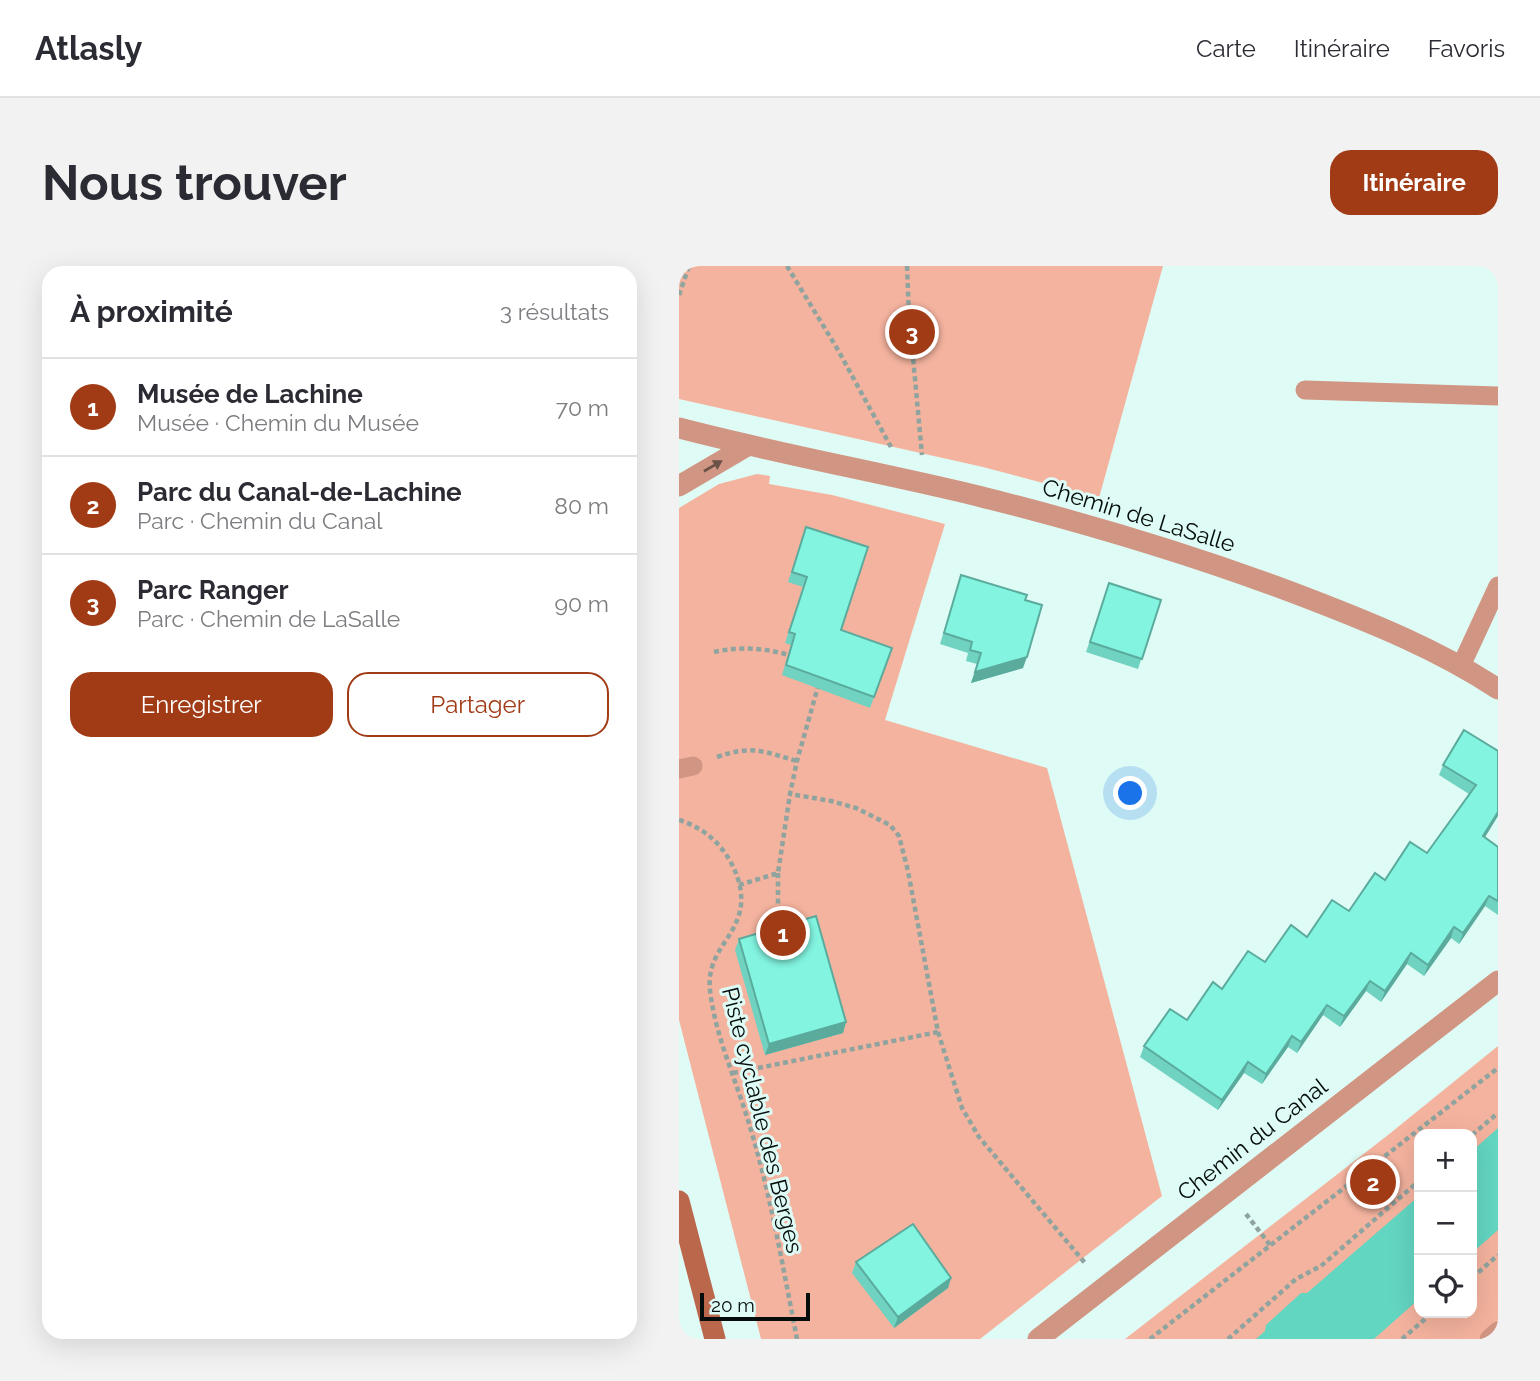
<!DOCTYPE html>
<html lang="fr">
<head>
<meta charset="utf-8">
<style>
  :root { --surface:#fff; --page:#f2f2f3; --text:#2b2b33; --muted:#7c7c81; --line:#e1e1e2; --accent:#a13b15 }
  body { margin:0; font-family:Raleway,sans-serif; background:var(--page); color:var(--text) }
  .controls { position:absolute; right:21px; bottom:21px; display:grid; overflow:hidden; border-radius:14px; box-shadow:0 7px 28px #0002 }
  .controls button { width:63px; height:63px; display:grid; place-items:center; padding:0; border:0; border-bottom:2px solid var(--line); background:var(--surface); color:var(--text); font:35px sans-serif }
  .scale { position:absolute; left:21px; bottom:18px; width:110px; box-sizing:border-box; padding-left:7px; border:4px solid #050d0c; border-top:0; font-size:19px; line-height:24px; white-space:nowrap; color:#050d0c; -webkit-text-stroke:5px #dffbf5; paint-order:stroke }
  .you { position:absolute; left:452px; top:528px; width:24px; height:24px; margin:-18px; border:5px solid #fff; border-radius:50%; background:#1a73e8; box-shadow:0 0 0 10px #1a73e833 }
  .badge { display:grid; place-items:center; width:46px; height:46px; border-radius:50%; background:var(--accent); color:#fff; font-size:23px; font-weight:700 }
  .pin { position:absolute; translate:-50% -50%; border:4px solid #fff; box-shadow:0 2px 7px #0006 }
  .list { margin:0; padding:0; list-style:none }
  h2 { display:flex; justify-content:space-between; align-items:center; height:91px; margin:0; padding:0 28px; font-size:30px }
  h2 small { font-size:23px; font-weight:400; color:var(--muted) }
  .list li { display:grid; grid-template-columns:46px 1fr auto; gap:21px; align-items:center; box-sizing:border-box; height:98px; padding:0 28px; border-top:2px solid var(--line) }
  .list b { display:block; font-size:26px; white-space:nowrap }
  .list p { margin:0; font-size:23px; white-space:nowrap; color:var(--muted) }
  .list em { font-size:23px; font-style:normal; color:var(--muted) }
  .actions { display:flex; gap:14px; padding:21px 28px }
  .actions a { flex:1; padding:16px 0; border:2px solid var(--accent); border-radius:21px; text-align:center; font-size:24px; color:var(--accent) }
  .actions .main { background:var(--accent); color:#fff }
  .icon { flex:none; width:38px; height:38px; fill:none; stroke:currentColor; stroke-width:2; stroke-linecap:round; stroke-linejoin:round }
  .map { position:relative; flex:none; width:819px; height:1073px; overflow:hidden; border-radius:21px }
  header { display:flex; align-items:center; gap:42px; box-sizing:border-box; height:98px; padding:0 35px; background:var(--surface); border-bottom:2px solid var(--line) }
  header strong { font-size:33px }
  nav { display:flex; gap:38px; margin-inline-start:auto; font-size:24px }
  .intro { display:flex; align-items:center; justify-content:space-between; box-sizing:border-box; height:168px; padding:0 42px }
  h1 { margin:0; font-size:49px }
  .button { padding:18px 32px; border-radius:21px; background:var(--accent); color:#fff; font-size:24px; font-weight:700 }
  main { display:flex; gap:42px; padding:0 42px }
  aside { flex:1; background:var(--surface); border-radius:21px; box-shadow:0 7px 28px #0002 }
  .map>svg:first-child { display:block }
</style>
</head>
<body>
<header>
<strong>Atlasly</strong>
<nav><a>Carte</a><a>Itinéraire</a><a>Favoris</a></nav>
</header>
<div class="intro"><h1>Nous trouver</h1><a class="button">Itinéraire</a></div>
<main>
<aside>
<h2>À proximité<small>3 résultats</small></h2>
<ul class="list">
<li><span class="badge">1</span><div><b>Musée de Lachine</b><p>Musée · Chemin du Musée</p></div><em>70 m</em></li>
<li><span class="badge">2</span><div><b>Parc du Canal-de-Lachine</b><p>Parc · Chemin du Canal</p></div><em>80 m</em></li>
<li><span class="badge">3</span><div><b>Parc Ranger</b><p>Parc · Chemin de LaSalle</p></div><em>90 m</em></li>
</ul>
<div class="actions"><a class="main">Enregistrer</a><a>Partager</a></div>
</aside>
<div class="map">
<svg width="819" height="1073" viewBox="0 0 819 1073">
  <rect width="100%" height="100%" fill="#dffbf5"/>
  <!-- green -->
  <path fill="#f4b39e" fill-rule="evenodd" d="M0,0H484L420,232L304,201L0,133Z
    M78,208L91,210L90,218L153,229L266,258L206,454L368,502L483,930L301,1073H82L0,754V242L40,218Z
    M819,780V1073H446L709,869ZM740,868H793V1047H740Z"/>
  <!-- water -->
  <path fill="#63d6c2" d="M819,862V964L793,987V885Z
    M740,930V1033L695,1073H577L586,1065L587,1059L622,1027H628Z"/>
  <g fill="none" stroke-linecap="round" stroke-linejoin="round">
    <!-- path -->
    <path stroke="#8fa39f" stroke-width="4.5" stroke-dasharray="5 3.5" stroke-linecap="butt" d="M108,0L159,84L212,181
      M228,0L230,48L243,189
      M0,29L10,0
      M35,386C62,380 87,382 113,390
      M38,491C73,479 83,485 118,495
      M0,554C30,563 51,586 60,616C73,667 26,678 31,724C36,770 58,816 71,861C92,930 104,1002 118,1073
      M99,607V643L102,658
      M60,619L99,607L111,528
      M259,766L283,842L300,871L406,997
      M54,807L259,766L229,605L220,570L211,559L177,542L152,535L111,528L118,495L140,417
      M793,869L819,847
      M567,948L591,979
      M793,1012L819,989
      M471,1073L819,802
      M549,1073L617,1013L642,1000L740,915
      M723,1073L753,1047"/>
    <!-- lane -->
    <path stroke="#d19683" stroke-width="19" d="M626,124L819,130
      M782,400L819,320
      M0,503L14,500
      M810,1073L819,1065"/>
    <!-- street -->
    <path stroke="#d19683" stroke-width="21" d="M0,162C99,188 200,206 299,230C411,258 521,291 628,332C693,357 760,384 819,423
      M0,220L68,180
      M359,1073L819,715"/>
    <!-- secondary -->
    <path stroke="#ba674b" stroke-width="21" d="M0,935L36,1073"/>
  </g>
  <!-- wall -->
  <path fill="#70d2c1" d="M127,261L162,364L213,382L191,442L103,409L112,379L106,377L124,321L109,316Z
    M282,309L346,334L344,402L292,417L298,398L287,395L289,387L261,378Z
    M430,317L482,334L459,403L407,386Z
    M819,485L806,572L819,581V649L806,640L780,678L772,672L745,710L728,698L702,736L687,725L661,761L644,749L618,787L609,781L583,818L565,807L539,844L461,791L465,780L508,754L543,723L670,645L706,614L748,587L790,528L760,509L764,499Z
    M60,673L167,756L164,767L86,789L56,684Z
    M177,996L272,1012L269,1022L215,1062L173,1007Z"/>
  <!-- shaded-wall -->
  <path fill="#5bab9d" d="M348,391L344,402L292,417L296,406Z
    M819,546V550L800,581L804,570Z
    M810,630L806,640L780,678L784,667Z
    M775,661L772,672L745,710L749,699Z
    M732,687L728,698L702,736L706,725Z
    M691,715L687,725L661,761L665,750Z
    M648,739L644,749L618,787L622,776Z
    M167,756L164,767L86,789L90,778Z
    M613,770L609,781L583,818L587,808Z
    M569,796L565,807L539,844L543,834Z
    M272,1012L269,1022L215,1062L219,1051Z"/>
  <!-- building -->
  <path fill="#82f4e0" stroke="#5bab9d" stroke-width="2" d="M127,261L189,281L162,364L213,382L195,431L107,399L116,368L110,366L128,311L113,306Z
    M282,309L348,329L346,334L363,339L348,391L296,406L302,387L291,384L293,376L265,367Z
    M430,317L482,334L463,393L411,376Z
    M785,464L819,485V546L804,570L819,581V635L810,630L784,667L775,661L749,699L732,687L706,725L691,715L665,750L648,739L622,776L613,770L587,808L569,796L543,834L465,780L491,743L508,754L534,716L543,723L569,685L586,696L612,659L628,671L653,634L670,645L696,607L706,614L731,576L748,587L797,519L764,499Z
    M137,650L167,756L90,778L60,673Z
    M234,958L272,1012L219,1051L177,996Z"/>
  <!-- one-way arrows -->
  <defs><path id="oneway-solid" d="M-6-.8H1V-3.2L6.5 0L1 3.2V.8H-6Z" transform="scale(1.75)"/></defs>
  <use fill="#6b5248" href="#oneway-solid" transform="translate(34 200) rotate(-30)"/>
  <g text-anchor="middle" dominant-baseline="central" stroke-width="6" stroke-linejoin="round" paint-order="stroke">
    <!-- street labels -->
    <g font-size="23" fill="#050d0c" stroke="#dffbf5">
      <text transform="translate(460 249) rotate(17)">Chemin de LaSalle</text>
      <text transform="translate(84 854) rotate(76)">Piste cyclable des Berges</text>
      <text transform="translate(573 873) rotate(-38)">Chemin du Canal</text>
    </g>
  </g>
</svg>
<div class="controls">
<button>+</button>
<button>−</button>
<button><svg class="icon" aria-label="locate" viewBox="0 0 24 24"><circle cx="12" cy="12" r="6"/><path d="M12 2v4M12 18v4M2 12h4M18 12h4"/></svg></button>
</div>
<div class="scale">20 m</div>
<div class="you"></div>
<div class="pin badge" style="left:104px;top:667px">1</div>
<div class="pin badge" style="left:694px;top:916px">2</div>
<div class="pin badge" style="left:233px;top:66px">3</div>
</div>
</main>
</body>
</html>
